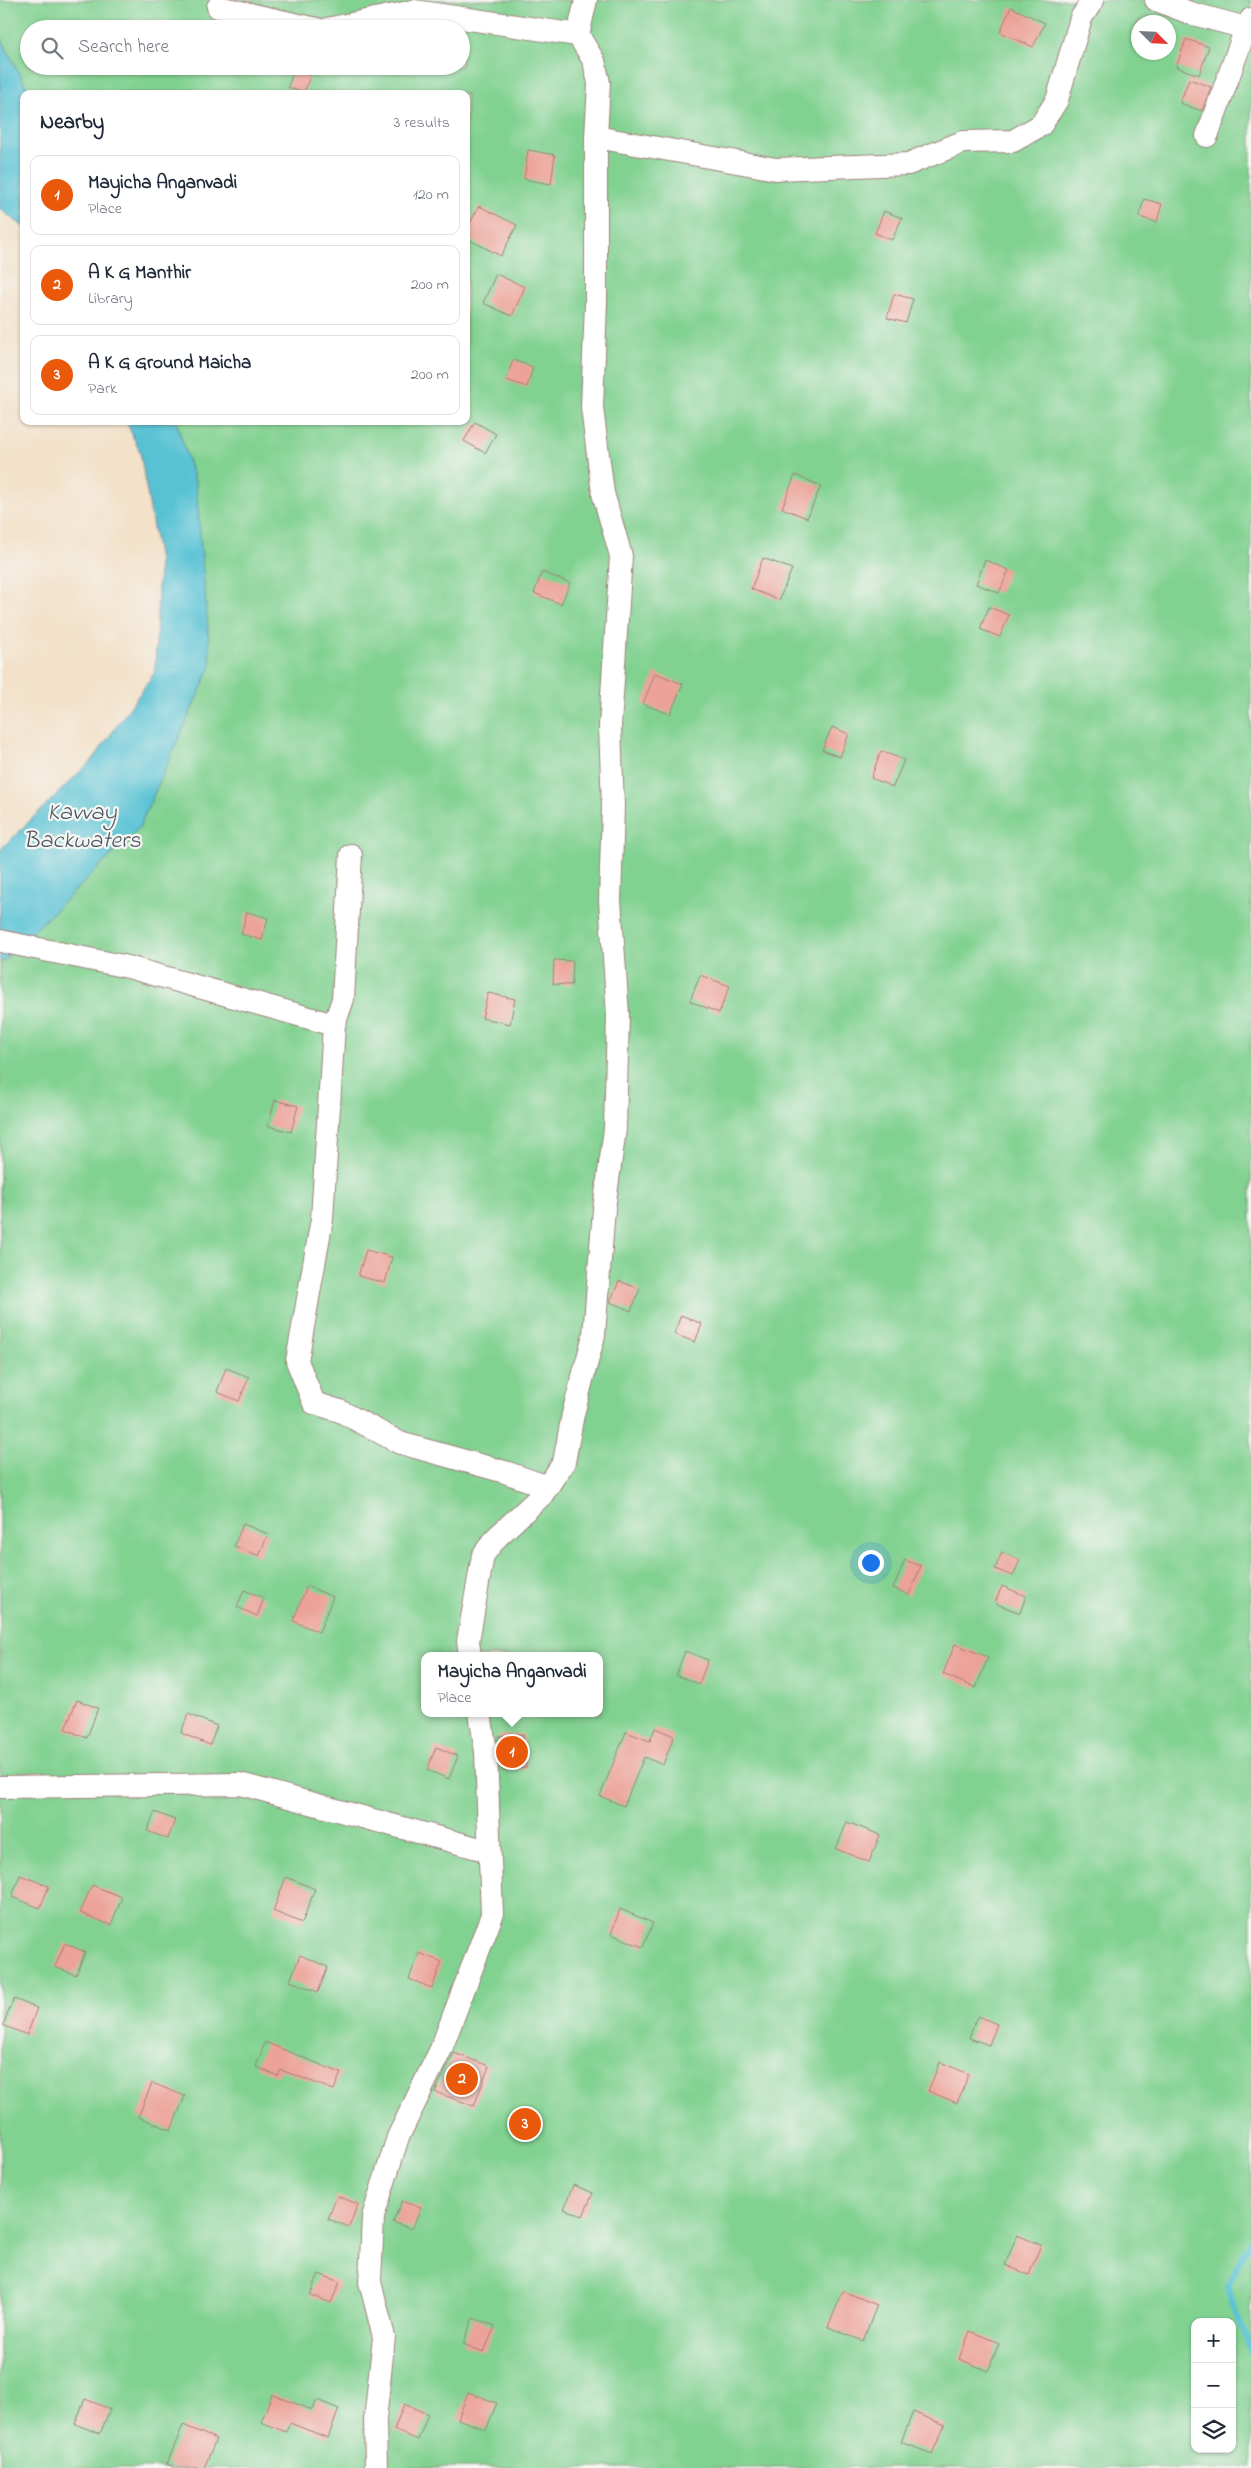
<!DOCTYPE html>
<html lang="en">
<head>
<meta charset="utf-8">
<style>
  :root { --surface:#fff; --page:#f6f6f7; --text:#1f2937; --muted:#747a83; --line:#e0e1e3; --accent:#ea580c }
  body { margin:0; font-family:"Indie Flower",sans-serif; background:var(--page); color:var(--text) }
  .controls { position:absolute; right:15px; bottom:15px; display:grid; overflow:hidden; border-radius:10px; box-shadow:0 1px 4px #0004 }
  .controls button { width:45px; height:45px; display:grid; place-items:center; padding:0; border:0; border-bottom:1px solid var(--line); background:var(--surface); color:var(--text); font:25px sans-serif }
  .compass { position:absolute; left:1131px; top:15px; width:45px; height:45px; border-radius:50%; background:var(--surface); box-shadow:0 1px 4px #0004; rotate:114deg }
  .you { position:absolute; left:870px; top:1562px; width:18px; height:18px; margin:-12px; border:4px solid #fff; border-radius:50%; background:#1a73e8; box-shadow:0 0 0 8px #1a73e833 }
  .badge { display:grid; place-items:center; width:32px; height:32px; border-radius:50%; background:var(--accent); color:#fff; font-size:16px; font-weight:700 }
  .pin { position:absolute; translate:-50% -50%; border:2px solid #fff; box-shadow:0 1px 5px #0006 }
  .popup { position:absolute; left:421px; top:1652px; width:182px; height:65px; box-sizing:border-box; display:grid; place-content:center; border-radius:10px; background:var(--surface); filter:drop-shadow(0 1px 4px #0005); font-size:16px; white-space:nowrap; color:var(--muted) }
  .popup b { font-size:19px; color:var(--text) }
  .popup::after { content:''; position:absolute; left:50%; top:100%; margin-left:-10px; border:10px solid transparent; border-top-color:var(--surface) }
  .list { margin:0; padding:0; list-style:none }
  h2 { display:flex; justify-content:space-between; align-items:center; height:65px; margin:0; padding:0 20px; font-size:21px }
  h2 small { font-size:16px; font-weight:400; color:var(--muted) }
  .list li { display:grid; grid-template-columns:32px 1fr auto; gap:15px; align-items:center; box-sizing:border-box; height:80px; margin:0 10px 10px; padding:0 10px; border:1px solid var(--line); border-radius:10px }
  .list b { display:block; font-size:19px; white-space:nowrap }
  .list p { margin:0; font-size:16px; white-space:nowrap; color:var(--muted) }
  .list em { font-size:16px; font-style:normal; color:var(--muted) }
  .icon { flex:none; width:28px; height:28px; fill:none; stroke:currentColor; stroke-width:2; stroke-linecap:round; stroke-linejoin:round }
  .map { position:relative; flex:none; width:1251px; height:2468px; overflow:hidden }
  .search { position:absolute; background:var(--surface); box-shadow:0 1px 4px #0004; left:20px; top:20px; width:450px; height:55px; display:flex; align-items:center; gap:12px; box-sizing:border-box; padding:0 18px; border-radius:28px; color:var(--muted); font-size:19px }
  .panel { position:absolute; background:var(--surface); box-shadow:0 1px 4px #0004; left:20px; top:90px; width:450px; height:335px; border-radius:10px }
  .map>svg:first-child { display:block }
</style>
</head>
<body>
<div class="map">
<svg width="1251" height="2468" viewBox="0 0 1251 2468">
  <rect width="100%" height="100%" fill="#f6f6f2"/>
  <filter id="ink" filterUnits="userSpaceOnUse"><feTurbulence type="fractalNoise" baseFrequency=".02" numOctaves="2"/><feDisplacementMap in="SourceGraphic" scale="10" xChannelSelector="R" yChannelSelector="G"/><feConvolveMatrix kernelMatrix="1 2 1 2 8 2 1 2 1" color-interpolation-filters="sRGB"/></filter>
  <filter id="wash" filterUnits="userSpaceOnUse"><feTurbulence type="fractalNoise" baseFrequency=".0096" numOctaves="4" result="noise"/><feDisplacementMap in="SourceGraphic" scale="20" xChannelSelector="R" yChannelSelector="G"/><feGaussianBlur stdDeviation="1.12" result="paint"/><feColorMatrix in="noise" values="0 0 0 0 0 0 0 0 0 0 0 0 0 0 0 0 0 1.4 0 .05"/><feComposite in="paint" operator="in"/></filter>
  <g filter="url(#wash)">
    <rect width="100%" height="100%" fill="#f3e1c9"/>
    <!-- green -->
    <path fill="#81d191" stroke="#66785e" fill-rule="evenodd" d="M0,0H1251V2468H0V964L139,828L196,485L176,421H466V94H30L0,36ZM1138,22H1168V52H1138ZM29,29H461V66H29ZM424,1656H600V1713H424ZM1195,2322H1232V2449H1195Z"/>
    <!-- water -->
    <path fill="#58c2d4" stroke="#517080" d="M0,36L30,94H24V227L0,209Z
      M126,421H176L196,485L211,666L139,828L0,964V850L94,758L155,672L159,561L140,452Z"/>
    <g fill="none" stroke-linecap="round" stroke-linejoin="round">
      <!-- stream -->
      <path stroke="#58c2d4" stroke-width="6" d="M1251,2240L1227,2287L1251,2352"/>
    </g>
    <g id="blocks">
      <!-- building -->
      <path fill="#eca298" d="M1011,7L1045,23L1033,47L1000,32Z
        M1186,39L1209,47L1199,75L1176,67Z
        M295,67L311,73L304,93L288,87Z
        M1189,79L1211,87L1202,111L1180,103Z
        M528,150L555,155L551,184L524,179Z
        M1144,199L1162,204L1157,222L1139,217Z
        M479,206L517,225L501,256L466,238V231Z
        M884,211L902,218L892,240L875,233Z
        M496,274L525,287L512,316L483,303Z
        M894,294L913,299L906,323L887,318Z
        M513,360L533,367L527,387L506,380Z
        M475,422L496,434L485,453L464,441Z
        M795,475L821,486L807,518L782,508Z
        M763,558L792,569L779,600L751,589Z
        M985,560L1009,570L999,593L976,584Z
        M542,572L570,583L561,604L534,593Z
        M989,607L1009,615L1000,637L980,629Z
        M655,673L683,684L670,714L643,704Z
        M832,727L849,734L840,757L822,750Z
        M881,751L904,760L893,787L871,778Z
        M247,912L268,918L262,940L241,934Z
        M554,960L573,961L572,985L553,984Z
        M700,975L730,986L719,1013L690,1001Z
        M488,993L515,999L510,1024L482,1018Z
        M275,1100L298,1106L291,1132L268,1126Z
        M366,1250L392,1257L385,1283L358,1276Z
        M619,1281L640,1289L631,1311L610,1302Z
        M681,1315L702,1324L695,1342L674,1334Z
        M226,1368L249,1377L239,1401L217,1392Z
        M243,1524L268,1534L259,1556L234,1546Z
        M1002,1552L1020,1560L1013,1576L995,1569Z
        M905,1560L921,1566L909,1595L893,1588Z
        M307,1586L333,1597L319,1632L293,1621Z
        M1002,1586L1026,1596L1020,1613L995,1603Z
        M244,1590L264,1598L257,1616L237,1607Z
        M955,1644L988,1657L976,1688L943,1674Z
        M685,1651L708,1660L699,1684L676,1675Z
        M77,1700L98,1708L87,1738L65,1729Z
        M188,1714L217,1726L210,1745L181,1733Z
        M655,1728L674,1736L663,1765L644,1757L624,1806L600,1796L626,1732L650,1741Z
        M523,1734L526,1768L502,1770L498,1736Z
        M436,1747L458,1756L449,1779L427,1770Z
        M155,1812L175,1820L168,1839L147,1831Z
        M847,1822L880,1835L869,1862L836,1849Z
        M20,1875L49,1886L40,1908L12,1897Z
        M286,1877L315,1889L302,1923L273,1911Z
        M92,1885L122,1897L111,1925L80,1913Z
        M620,1909L653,1923L643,1947L611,1934Z
        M65,1943L85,1952L76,1975L55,1967Z
        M419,1953L442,1962L432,1988L409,1979Z
        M300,1955L328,1967L318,1992L290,1981Z
        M14,1999L37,2008L27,2035L3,2025Z
        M978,2016L997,2024L989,2045L969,2038Z
        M265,2042L341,2073L334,2090L281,2070L278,2076L256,2067Z
        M454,2053L489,2066L474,2106L435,2092Z
        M940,2062L969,2074L957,2103L928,2091Z
        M152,2083L185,2096L171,2130L138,2117Z
        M573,2185L593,2193L583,2216L564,2209Z
        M337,2196L358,2204L349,2227L328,2219Z
        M402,2201L421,2208L412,2229L393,2222Z
        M1017,2235L1041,2245L1029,2275L1005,2265Z
        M319,2274L340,2282L331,2303L310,2295Z
        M843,2291L877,2305L863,2341L828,2327Z
        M473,2318L495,2326L484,2352L463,2344Z
        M970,2331L999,2343L988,2371L959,2359Z
        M468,2392L497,2403L486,2430L458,2419Z
        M272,2394L312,2410L317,2400L339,2409L328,2438L290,2423L286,2432L261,2422Z
        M85,2399L110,2409L100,2434L75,2424Z
        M404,2404L428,2414L418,2440L394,2430Z
        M913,2412L945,2425L932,2454L901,2442Z
        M183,2425L216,2439L204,2468H176L167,2464Z"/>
    </g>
  </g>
  <g filter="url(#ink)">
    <use href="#blocks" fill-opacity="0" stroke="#9e807a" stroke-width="1"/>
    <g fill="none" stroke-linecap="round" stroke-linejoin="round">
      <defs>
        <path id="minor" d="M1156,0L1190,13L1246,28L1251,19
          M218,7L317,29
          M327,29L414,11L578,35
          M1207,136L1246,28
          M596,137L776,169L908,164L963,142L1013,141L1041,125L1057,100L1081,18L1093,0
          M351,855L343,999L334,1025L322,1219L297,1361L314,1403L340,1411L400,1443L505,1472L548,1487
          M0,941L128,967L334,1025
          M470,1656L468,1641L483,1555L497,1537L542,1495L564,1462L573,1414L594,1335L604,1209L615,1129L618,1015L610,900L613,807L610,726L621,556L603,493L592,408L596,302V137L599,83L594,61L578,35L586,0
          M0,1787L240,1784L488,1851
          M376,2468L375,2420L384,2337L370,2282L373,2217L398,2137L441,2049L492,1915L486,1752L480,1713"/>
      </defs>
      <!-- minor casing -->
      <use href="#minor" stroke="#9e807a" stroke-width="24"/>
      <!-- minor -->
      <use href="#minor" stroke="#fff" stroke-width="22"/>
    </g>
  </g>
  <g text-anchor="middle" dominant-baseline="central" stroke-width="4.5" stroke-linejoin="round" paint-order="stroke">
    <!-- water labels -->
    <g font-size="24" font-style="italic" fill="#4f5866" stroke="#f6f6f2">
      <text x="82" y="813">Kavvay<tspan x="82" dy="28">Backwaters</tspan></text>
    </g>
  </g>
</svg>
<div class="controls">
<button>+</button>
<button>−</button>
<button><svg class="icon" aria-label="layers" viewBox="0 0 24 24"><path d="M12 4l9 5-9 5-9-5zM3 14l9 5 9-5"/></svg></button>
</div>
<svg class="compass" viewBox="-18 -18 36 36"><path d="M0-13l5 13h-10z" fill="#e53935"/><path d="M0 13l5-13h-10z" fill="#747a83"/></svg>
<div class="you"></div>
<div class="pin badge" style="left:512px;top:1752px">1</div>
<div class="popup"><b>Mayicha Anganvadi</b>Place</div>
<div class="pin badge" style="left:462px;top:2079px">2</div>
<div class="pin badge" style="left:525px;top:2124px">3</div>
<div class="search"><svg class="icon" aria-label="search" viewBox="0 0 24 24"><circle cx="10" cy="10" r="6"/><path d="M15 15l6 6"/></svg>Search here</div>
<section class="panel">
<h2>Nearby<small>3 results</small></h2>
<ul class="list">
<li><span class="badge">1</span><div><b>Mayicha Anganvadi</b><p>Place</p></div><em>120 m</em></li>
<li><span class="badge">2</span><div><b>A K G Manthir</b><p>Library</p></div><em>200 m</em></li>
<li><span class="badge">3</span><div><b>A K G Ground Maicha</b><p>Park</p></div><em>200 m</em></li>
</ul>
</section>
</div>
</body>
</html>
